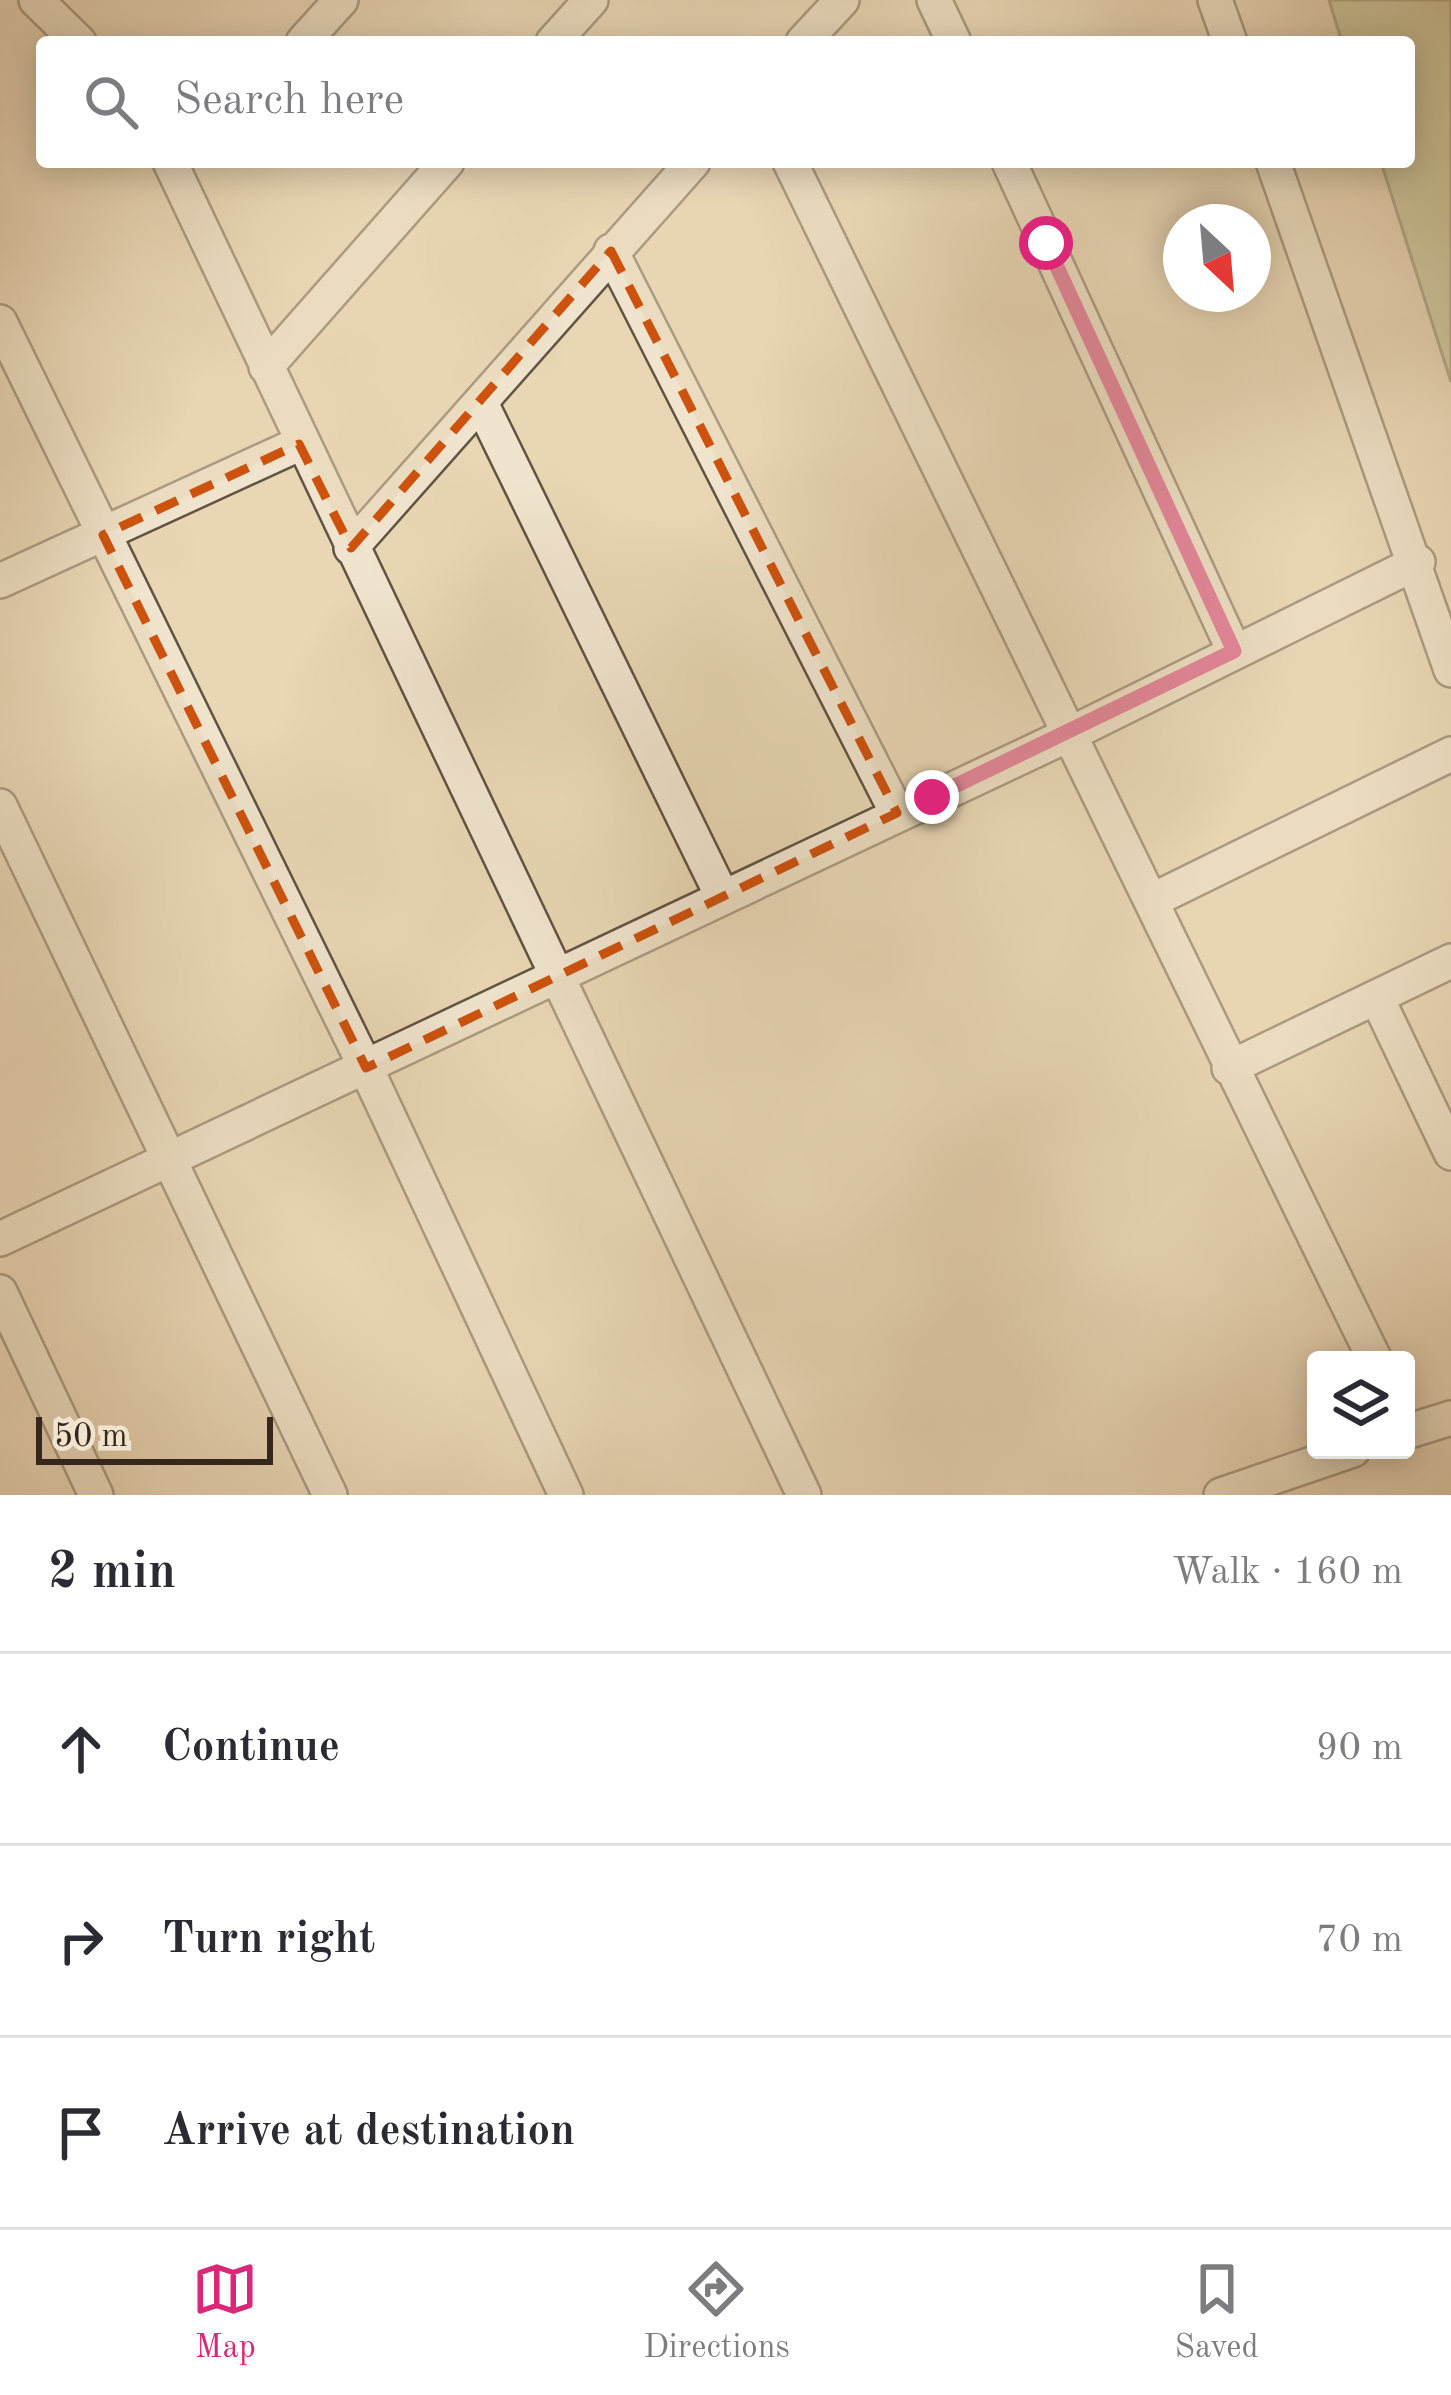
<!DOCTYPE html>
<html lang="en">
<head>
<meta charset="utf-8">
<style>
  :root { --surface:#fff; --page:#f2f2f3; --text:#2b2b33; --muted:#7c7c81; --line:#e1e1e2; --accent:#db2777 }
  body { margin:0; font-family:"Old Standard TT",serif; background:var(--page); color:var(--text) }
  .controls { position:absolute; right:36px; bottom:36px; display:grid; overflow:hidden; border-radius:12px; box-shadow:0 6px 30px #0003 }
  .controls button { width:108px; height:108px; display:grid; place-items:center; padding:0; border:0; border-bottom:3px solid var(--line); background:var(--surface); color:var(--text); font:60px sans-serif }
  .compass { position:absolute; left:1163px; top:204px; width:108px; height:108px; border-radius:50%; background:var(--surface); box-shadow:0 6px 30px #0003; rotate:154deg }
  .scale { position:absolute; left:36px; bottom:30px; width:237px; box-sizing:border-box; padding-left:12px; border:6px solid #35271c; border-top:0; font-size:33px; line-height:42px; white-space:nowrap; color:#35271c; -webkit-text-stroke:9px #f0e4ce; paint-order:stroke }
  .stop { position:absolute; width:36px; height:36px; margin:-27px; border:9px solid #db2777; border-radius:50%; background:#fff }
  .stop.end { background:#db2777; border-color:#fff; box-shadow:0 3px 12px #0008 }
  .list { margin:0; padding:0; list-style:none }
  h2 { display:flex; justify-content:space-between; align-items:center; height:156px; margin:0; padding:0 48px; font-size:51px }
  h2 small { font-size:39px; font-weight:400; color:var(--muted) }
  .list li { display:grid; grid-template-columns:78px 1fr auto; gap:36px; align-items:center; box-sizing:border-box; height:192px; padding:0 48px; border-top:3px solid var(--line) }
  .list b { display:block; font-size:45px; white-space:nowrap }
  .list em { font-size:39px; font-style:normal; color:var(--muted) }
  .icon { flex:none; width:66px; height:66px; fill:none; stroke:currentColor; stroke-width:2; stroke-linecap:round; stroke-linejoin:round }
  .map { position:relative; flex:none; width:1451px; height:1495px; overflow:hidden }
  .search { position:absolute; background:var(--surface); box-shadow:0 6px 30px #0003; left:36px; right:36px; top:36px; height:132px; display:flex; align-items:center; gap:30px; box-sizing:border-box; padding:0 42px; border-radius:12px; color:var(--muted); font-size:45px }
  .sheet { height:732px; background:var(--surface) }
  nav { display:flex; justify-content:space-around; align-items:center; box-sizing:border-box; height:168px; border-top:3px solid var(--line); background:var(--surface); font-size:33px; color:var(--muted) }
  nav a { display:grid; justify-items:center; gap:6px }
  nav .on { color:var(--accent) }
  .map>svg:first-child { display:block }
</style>
</head>
<body>
<div class="map">
<svg width="1451" height="1495" viewBox="0 0 1451 1495">
  <rect width="100%" height="100%" fill="#e8d6b4"/>
  <filter id="stains"><feTurbulence type="fractalNoise" baseFrequency=".00167" numOctaves="4"/><feColorMatrix values="0 0 0 0 .2 0 0 0 0 .09 0 0 0 0 .02 0 0 0 .5 -.17"/></filter>
  <radialGradient id="worn" r=".72"><stop offset=".6" stop-color="#630" stop-opacity="0"/><stop offset="1" stop-color="#630" stop-opacity=".3"/></radialGradient>
  <!-- green -->
  <path fill="#b9bd8b" stroke="#777254" stroke-width="3" d="M1329,0H1451V382L1381,162H1409V42H1342Z"/>
  <g fill="none" stroke-linecap="round" stroke-linejoin="round">
    <defs>
      <path id="street" d="M36,0L79,42
        M934,0L954,42
        M1215,0L1230,42
        M303,42L341,0
        M553,42L591,0
        M803,42L842,0
        M170,162L804,1495
        M790,162L1375,1360
        M1009,162L1234,651
        M1273,162L1451,670
        M611,251L897,813
        M0,322L366,1068L566,1495
        M266,367L447,162
        M482,405L723,898
        M351,548L693,162
        M0,581L299,444
        M0,806L330,1495
        M1151,901L1451,754
        M1377,998L1451,1153
        M1229,1068L1451,961
        M0,1239L1072,733L1418,562
        M0,1292L96,1495
        M1406,1432L1451,1418
        M1221,1495L1353,1450"/>
    </defs>
    <!-- street casing -->
    <use href="#street" stroke="#625342" stroke-width="38"/>
    <!-- street -->
    <use href="#street" stroke="#f0e4ce" stroke-width="33"/>
  </g>
  <g fill="none" stroke-linecap="round" stroke-linejoin="round">
    <!-- route -->
    <path stroke="#db2777" stroke-width="15" d="M932,797L1234,651L1046,243"/>
  </g>
  <!-- marked area -->
  <path d="M0 0H1451V1495H0ZM611,251L897,813L366,1068L103,535L299,444L351,548Z" fill="#e8d6b4" fill-opacity=".55" fill-rule="evenodd"/>
  <path fill="none" stroke="#cd520e" stroke-width="9" stroke-dasharray="24 15" stroke-linejoin="round" d="M611,251L897,813L366,1068L103,535L299,444L351,548Z"/>
  <rect width="100%" height="100%" filter="url(#stains)"/>
  <rect width="100%" height="100%" fill="url(#worn)"/>
</svg>
<div class="controls">
<button><svg class="icon" aria-label="layers" viewBox="0 0 24 24"><path d="M12 4l9 5-9 5-9-5zM3 14l9 5 9-5"/></svg></button>
</div>
<svg class="compass" viewBox="-18 -18 36 36"><path d="M0-13l5 13h-10z" fill="#e53935"/><path d="M0 13l5-13h-10z" fill="#7c7c81"/></svg>
<div class="scale">50 m</div>
<div class="stop" style="left:1046px;top:243px"></div>
<div class="stop end" style="left:932px;top:797px"></div>
<div class="search"><svg class="icon" aria-label="search" viewBox="0 0 24 24"><circle cx="10" cy="10" r="6"/><path d="M15 15l6 6"/></svg>Search here</div>
</div>
<section class="sheet">
<h2>2 min<small>Walk · 160 m</small></h2>
<ul class="list">
<li><svg class="icon" aria-label="ahead" viewBox="0 0 24 24"><path d="M12 20V5M6 11l6-6 6 6"/></svg><div><b>Continue</b></div><em>90 m</em></li>
<li><svg class="icon" aria-label="right" viewBox="0 0 24 24"><path d="M7 20v-9h11M14 6l5 5-5 5"/></svg><div><b>Turn right</b></div><em>70 m</em></li>
<li><svg class="icon" aria-label="arrive" viewBox="0 0 24 24"><path d="M6 21V4h12l-3 4 3 4H6"/></svg><div><b>Arrive at destination</b></div></li>
</ul>
</section>
<nav>
<a class="on"><svg class="icon" aria-label="map" viewBox="0 0 24 24"><path d="M3 6l6-2 6 2 6-2v14l-6 2-6-2-6 2zM9 4v14M15 6v14"/></svg>Map</a>
<a><svg class="icon" aria-label="directions" viewBox="0 0 24 24"><path d="M12 3l9 9-9 9-9-9zM9 14v-3h6M13 9l2 2-2 2"/></svg>Directions</a>
<a><svg class="icon" aria-label="saved" viewBox="0 0 24 24"><path d="M7 4h10v16l-5-4-5 4z"/></svg>Saved</a>
</nav>
</body>
</html>
